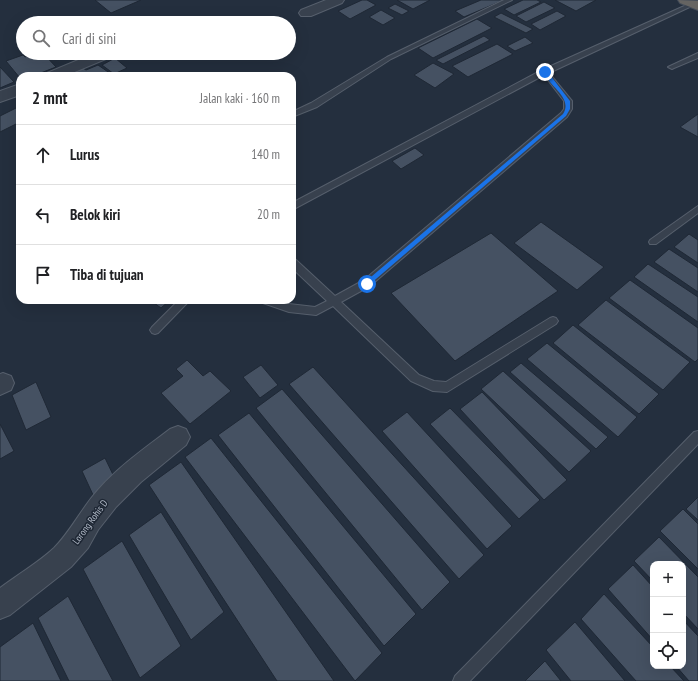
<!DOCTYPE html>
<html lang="id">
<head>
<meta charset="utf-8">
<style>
  :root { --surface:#fff; --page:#f2f2f2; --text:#202124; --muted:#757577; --line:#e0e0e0 }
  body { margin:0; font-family:"PT Sans Narrow",sans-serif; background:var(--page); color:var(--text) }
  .controls { position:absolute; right:12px; bottom:12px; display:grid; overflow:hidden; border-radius:8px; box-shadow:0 4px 16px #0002 }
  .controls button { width:36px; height:36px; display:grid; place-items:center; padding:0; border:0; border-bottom:1px solid var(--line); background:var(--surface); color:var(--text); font:20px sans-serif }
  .stop { position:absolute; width:12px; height:12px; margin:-9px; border:3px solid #1a73e8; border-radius:50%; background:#fff }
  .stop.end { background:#1a73e8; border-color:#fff; box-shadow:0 1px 4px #0008 }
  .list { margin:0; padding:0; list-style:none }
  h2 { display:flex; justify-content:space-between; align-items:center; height:52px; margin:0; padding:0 16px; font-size:17px }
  h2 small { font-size:13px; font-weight:400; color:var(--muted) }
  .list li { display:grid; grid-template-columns:26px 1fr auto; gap:12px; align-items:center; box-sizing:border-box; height:60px; padding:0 16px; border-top:1px solid var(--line) }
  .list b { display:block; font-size:15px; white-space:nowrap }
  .list em { font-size:13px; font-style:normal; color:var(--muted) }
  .icon { flex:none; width:22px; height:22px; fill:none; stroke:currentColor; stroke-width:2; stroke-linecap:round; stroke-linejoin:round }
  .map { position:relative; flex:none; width:698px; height:681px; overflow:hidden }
  .search { position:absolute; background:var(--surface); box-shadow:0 4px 16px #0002; left:16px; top:16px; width:280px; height:44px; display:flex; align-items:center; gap:10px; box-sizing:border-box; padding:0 14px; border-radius:22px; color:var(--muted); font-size:15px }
  .panel { position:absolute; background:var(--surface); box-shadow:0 4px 16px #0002; left:16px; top:72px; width:280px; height:232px; border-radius:12px }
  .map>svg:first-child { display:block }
</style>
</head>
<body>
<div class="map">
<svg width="698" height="681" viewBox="0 0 698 681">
  <rect width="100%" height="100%" fill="#242f3e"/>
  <!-- building -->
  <path fill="#455162" stroke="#1f2835" d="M95,0H141L111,13Z
    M362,0H367L376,5L350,19L338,11Z
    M397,0H430L413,9Z
    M481,0H504L464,17L455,11Z
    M523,0H537L541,2L514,15L504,9Z
    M555,0H596L576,11Z
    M544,2L555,8L526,22L516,16Z
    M395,4L409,11L402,15L388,8Z
    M381,10L395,18L383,25L369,17Z
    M557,11L566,16L540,30L531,24Z
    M501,13L533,29L526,33L494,17Z
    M477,19L492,28L433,58L418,48Z
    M484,36L490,40L443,64L436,60Z
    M525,37L533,43L515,51L507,46Z
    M497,44L513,54L468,77L452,66Z
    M37,53H43L56,67L33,76H20V78L6,61L23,55L25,57Z
    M115,58L127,68L114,74L102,65Z
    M433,63L454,74L435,88L414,75Z
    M98,65L114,76H73L71,75L83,68L86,70Z
    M0,67L14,82L0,88Z
    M20,106V122L0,132V116Z
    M698,114V137L680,127Z
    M415,148L424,155L401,169L392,161Z
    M541,222L604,267L577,290L514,243Z
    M491,233L558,291L455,361L391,293Z
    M689,234L698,240V263L674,247Z
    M669,249L698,268V292L654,262Z
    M648,264L698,297V322L634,277Z
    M630,280L698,328V359L695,362L609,298Z
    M150,300H170L161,308Z
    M606,300L690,362L663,390L578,325Z
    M573,325L659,394L639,414L553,343Z
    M547,343L637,417L618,437L527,359Z
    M187,360L203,376L210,371L231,391L190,424L161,393L183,376L176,369Z
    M521,363L608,437L596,449L510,372Z
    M261,365L278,385L260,398L243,377Z
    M313,367L484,555L459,579L289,384Z
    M503,371L591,451L569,472L481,389Z
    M36,382L51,417L26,430L12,395Z
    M282,389L450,582L422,610L256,408Z
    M482,392L567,480L544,500L460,409Z
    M450,408L540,500L519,519L430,424Z
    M407,412L512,526L487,549L382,431Z
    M249,413L416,614L384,646L218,435Z
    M0,424L14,451L0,459Z
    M211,438L382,653L355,681L185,457Z
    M105,458L117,483L94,497L82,471Z
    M181,462L334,681H277L149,485Z
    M698,497V520L686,509Z
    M683,509L698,524V569L660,531Z
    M161,512L224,612L191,640L129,535Z
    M659,537L698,577V629L683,613V564H653V581L634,561Z
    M122,541L181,646L140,678L83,569Z
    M633,565L653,587V640L608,589Z
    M604,594L653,647V666H670L684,681H636L581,619Z
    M68,596L113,681H69L38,618Z
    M683,620L698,636V681H689L676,666H683Z
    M575,622L625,681H571L546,650Z
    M33,623L61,681H0V647Z
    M545,661L561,681H525Z"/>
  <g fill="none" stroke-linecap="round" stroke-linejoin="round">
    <defs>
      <path id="service" d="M504,0H512L391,59L317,107L292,117V112L311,103L387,57Z
        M691,3L696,4L549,73L572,101V109L567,117L370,286L341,302L419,375L434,381L446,382L550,318L553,317L556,318L558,321L556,324L447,392L433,391L411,381L333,306L316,315L289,312L263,303L261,300H277L289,304L315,307L327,301L292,268V258L295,259L335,296L364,280L561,113L564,109V101L544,75L292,210V203L542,70Z
        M698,53V58L674,68L672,69L668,67Z
        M698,206V213L656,244H650L649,242L650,240Z
        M179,300H190L158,333L155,334L152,333L150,330L152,327Z
        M698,431V444L470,681H453L455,676L694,432Z"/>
      <path id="minor" d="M326,0H344L342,3L311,16H301L299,13L301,10Z
        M95,53H115L113,56L65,76H45L47,73Z
        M20,84V95L0,102V91Z
        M3,373L11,376L14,383L11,390L0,395V374Z
        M178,426L186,429L190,437L186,445L141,482L116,507L98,530L88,548L71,567L10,615L0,619V588C17,575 38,563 54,548C71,531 81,509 98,490C118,467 145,448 170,429Z"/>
      <path id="trunk" d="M678,0L698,1V10L680,3Z"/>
    </defs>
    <!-- service casing -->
    <use href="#service" stroke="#565f6c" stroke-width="2"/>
    <!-- minor casing -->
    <use href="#minor" stroke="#565f6c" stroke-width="2"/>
    <!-- trunk casing -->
    <use href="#trunk" stroke="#434c59" stroke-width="2"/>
    <!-- service -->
    <use href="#service" fill="#38414e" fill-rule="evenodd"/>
    <!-- minor -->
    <use href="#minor" fill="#38414e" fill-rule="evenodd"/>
    <!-- trunk -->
    <use href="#trunk" fill="#656462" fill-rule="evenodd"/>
  </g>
  <!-- route -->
  <path fill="#1a73e8" d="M544,71H547L570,101V109L566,116L369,285H365V282L563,114C574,97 546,85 544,71Z"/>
  <g text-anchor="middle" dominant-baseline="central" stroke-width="3" stroke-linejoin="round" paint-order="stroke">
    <!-- street labels -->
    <g font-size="10" fill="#b4bcc9" stroke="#1d2633">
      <text transform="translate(90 522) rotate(-54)">Lorong Rohis D</text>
    </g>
  </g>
</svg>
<div class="controls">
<button>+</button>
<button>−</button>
<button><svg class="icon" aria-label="locate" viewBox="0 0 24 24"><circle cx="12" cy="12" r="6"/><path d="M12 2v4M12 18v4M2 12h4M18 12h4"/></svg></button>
</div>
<div class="stop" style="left:367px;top:284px"></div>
<div class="stop end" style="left:545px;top:72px"></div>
<div class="search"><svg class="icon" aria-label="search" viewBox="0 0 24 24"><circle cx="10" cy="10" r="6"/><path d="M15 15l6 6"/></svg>Cari di sini</div>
<section class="panel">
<h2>2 mnt<small>Jalan kaki · 160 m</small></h2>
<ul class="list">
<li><svg class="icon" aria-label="ahead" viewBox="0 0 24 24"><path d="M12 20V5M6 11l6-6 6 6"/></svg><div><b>Lurus</b></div><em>140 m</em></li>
<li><svg class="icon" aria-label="left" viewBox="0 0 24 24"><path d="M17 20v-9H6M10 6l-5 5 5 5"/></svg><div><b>Belok kiri</b></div><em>20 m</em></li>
<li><svg class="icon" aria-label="arrive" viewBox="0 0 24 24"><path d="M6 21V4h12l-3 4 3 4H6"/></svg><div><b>Tiba di tujuan</b></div></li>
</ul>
</section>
</div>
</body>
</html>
